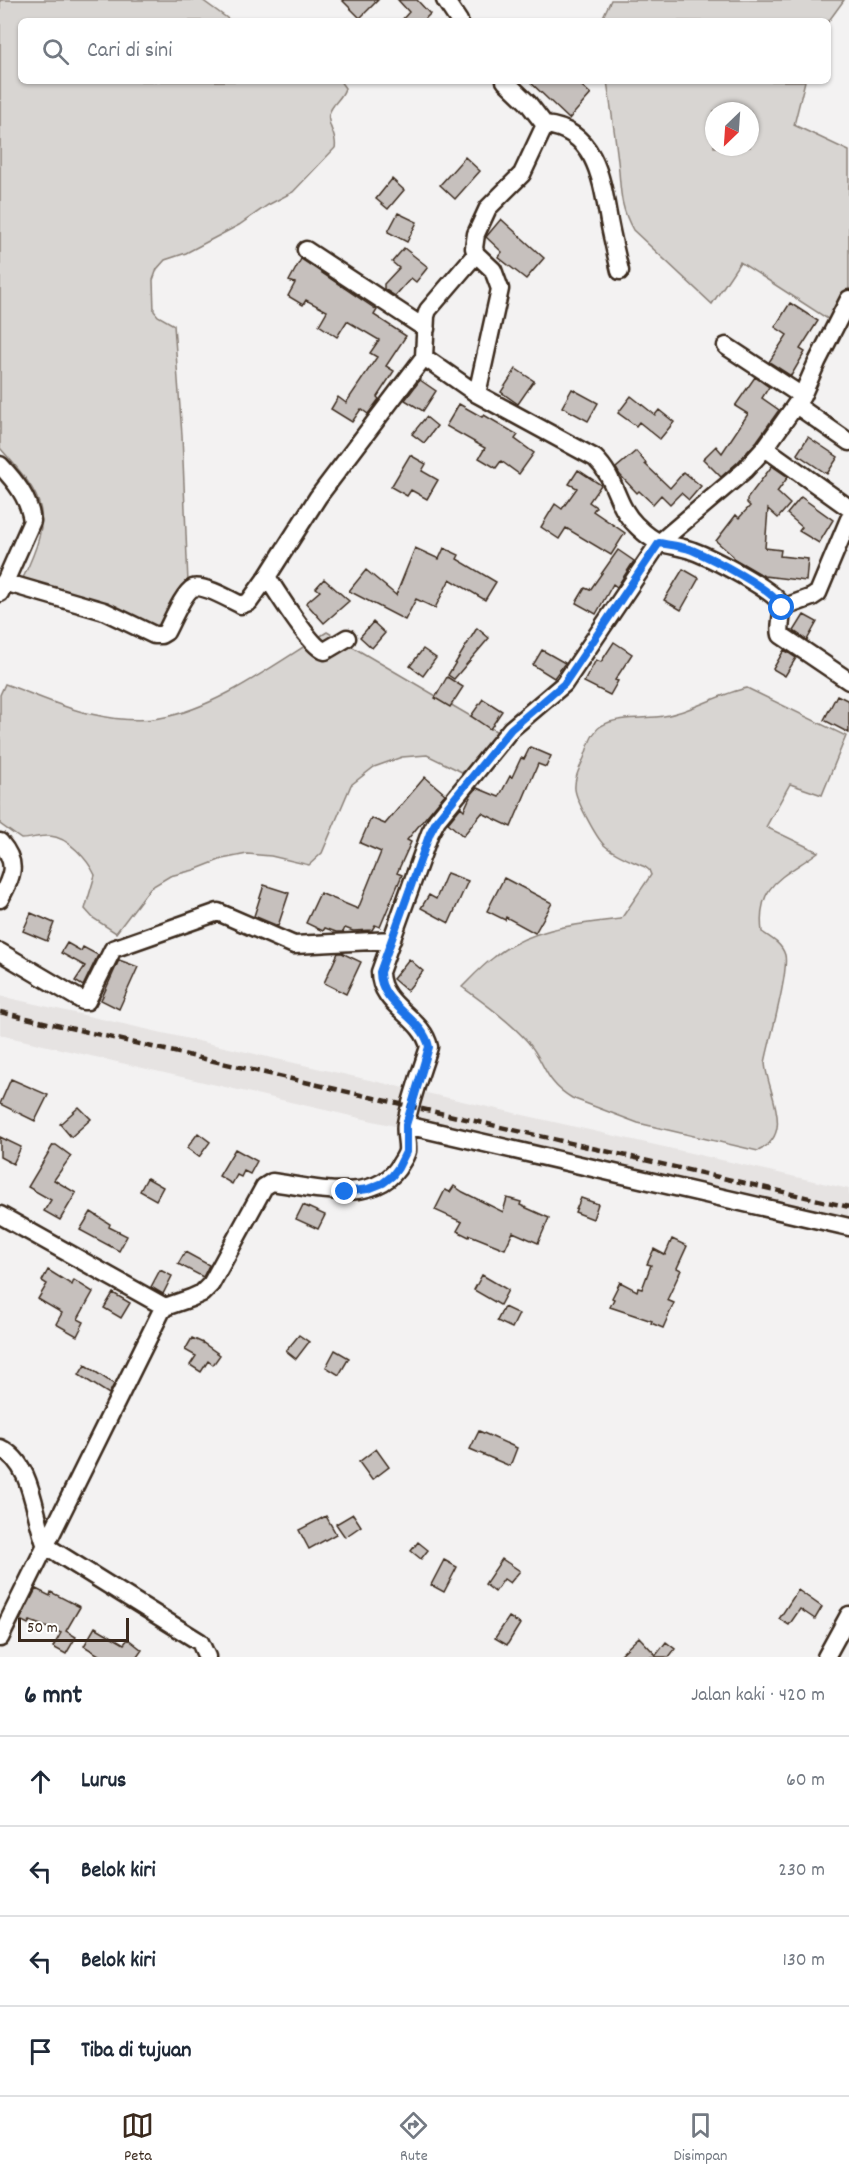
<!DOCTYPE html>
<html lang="id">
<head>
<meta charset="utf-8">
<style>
  :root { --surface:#fff; --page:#f6f6f7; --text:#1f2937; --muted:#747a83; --line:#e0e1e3; --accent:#3b2a1e }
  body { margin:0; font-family:Dekko,sans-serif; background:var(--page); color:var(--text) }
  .compass { position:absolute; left:705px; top:102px; width:54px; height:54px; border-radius:50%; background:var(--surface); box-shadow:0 2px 4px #0004; rotate:205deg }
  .scale { position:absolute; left:18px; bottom:15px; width:111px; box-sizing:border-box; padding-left:6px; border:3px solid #3b2a1e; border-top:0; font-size:16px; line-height:21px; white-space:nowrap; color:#3b2a1e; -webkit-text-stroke:4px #fff; paint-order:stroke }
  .stop { position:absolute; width:18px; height:18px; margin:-14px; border:4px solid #1a73e8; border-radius:50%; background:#fff }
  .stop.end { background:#1a73e8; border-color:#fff; box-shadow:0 2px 6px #0008 }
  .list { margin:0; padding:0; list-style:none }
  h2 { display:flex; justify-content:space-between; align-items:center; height:78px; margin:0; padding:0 24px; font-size:26px }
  h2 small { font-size:20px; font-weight:400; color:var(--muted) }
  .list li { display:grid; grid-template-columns:39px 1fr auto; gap:18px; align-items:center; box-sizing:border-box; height:90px; padding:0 24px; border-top:2px solid var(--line) }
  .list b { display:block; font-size:22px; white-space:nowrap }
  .list em { font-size:20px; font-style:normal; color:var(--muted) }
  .icon { flex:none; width:33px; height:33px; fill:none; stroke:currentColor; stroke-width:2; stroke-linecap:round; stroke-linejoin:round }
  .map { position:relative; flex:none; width:849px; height:1657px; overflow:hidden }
  .search { position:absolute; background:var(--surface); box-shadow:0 2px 4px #0004; left:18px; right:18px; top:18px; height:66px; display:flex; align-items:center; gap:15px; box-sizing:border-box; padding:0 21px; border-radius:9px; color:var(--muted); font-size:22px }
  .sheet { height:438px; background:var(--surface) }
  nav { display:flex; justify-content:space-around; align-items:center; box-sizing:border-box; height:84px; border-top:2px solid var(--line); background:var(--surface); font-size:16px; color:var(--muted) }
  nav a { display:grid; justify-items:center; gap:3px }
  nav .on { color:var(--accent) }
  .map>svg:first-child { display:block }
</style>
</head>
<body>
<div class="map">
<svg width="849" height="1657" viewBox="0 0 849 1657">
  <rect width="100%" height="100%" fill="#f3f2f2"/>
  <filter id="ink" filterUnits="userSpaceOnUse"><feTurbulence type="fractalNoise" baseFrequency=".0167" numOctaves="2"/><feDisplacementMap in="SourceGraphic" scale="12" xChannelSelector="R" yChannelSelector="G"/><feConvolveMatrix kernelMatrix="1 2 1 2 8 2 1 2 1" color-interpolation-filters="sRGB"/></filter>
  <g filter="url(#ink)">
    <!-- built -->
    <path fill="#e6e3e2" d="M0,996L849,1189V1231L0,1035Z"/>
    <!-- green -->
    <path fill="#d8d5d2" stroke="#8a8078" stroke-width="1.5" fill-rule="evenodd" d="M0,0H202L231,21H21V81H340L345,88C343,98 332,103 329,114C326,125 338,136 335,148L293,192L268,205L239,225L186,253L165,260L157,269L153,280L154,311L158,316L174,325L182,435L188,583L166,631L98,608L23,578C54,513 46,500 0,448Z
      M611,0H844L828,22L601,21Z
      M607,81H805L794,125L849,151V310L840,327L740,262L712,304L633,230C619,205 621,188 618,161C615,134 611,108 607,81ZM714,111H750V147H714Z
      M327,632L501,734L466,774L427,755L402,757L374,767L351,785L322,853L309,865L271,856L247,854L222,859L194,870L170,876L150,888L116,933L93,918L85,909L95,875C88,860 68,837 50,836C41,835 31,839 21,839L0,824V695L5,684C31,693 65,709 91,714C113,719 138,722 160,718C216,709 278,662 327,632Z
      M747,688L846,736L822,795L790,784L766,827L818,852C785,877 756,882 762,932C771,938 782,944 785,955C789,972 769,1042 765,1063C767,1092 796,1133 758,1151L638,1123L572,1098C543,1081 546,1062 527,1041C508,1020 484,1003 462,987C472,977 482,966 493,958C529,928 577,924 621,919L651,875L649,870L645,867C632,861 615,855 604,845C596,837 576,800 575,789C574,778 580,767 584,758C588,747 591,733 601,726C618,716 645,719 664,716C693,711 718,694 747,688Z"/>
    <!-- building -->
    <path fill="#c6c0bd" stroke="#3b2a1e" stroke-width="1.5" d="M342,0H378L360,18Z
      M398,0H417L430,14L423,21H401L409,12Z
      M529,81H576L591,94L569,119Z
      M465,157L480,171L455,199L440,185Z
      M392,179L404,190L388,209L376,199Z
      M398,213L417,222L407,242L388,232Z
      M501,219L544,258L526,279L498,257L502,252L486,237Z
      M404,248L428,267L416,282L411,278L395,296L384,289V284L399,268L392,262Z
      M301,259L377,310L374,315L406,336L386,366L394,371L377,397L379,399L368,414L361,409L352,422L331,409L338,397L346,403L377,357L370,353L379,340L347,321L337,337L319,325L327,311L306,300L303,305L288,296L295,283L289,281Z
      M790,303L818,321L800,349L805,352L791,376L769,362L787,335L775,327Z
      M516,369L534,381L518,404L501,392Z
      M755,377L769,387L762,398L779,410L757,441L738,462L721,477L703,459L716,446L722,453L748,414L735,406Z
      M420,380L436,391L423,411L405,400Z
      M572,389L598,403L588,421L562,407Z
      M631,396L655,415L659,410L674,422L660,439L639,422L636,426L618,413Z
      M459,404L482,417L484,415L518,435L515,439L534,453L519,474L501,461L496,468L479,458L485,448L446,426Z
      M426,417L437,426L424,443L412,434Z
      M808,437L838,457L827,474L797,454Z
      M636,451L646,463L645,464L670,488L684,472L701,486L689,500L681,493L670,504L661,495L653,504L639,491L637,493L620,475L616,468Z
      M410,455L426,464L422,471L438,480L427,499L411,490L407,496L391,487Z
      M772,466L788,477L777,492L790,504L778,518L768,509L765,548L781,550L780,556L808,559L806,581L764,576L733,558V556L716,541L736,515L739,518L750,506L747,503V499Z
      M578,470L601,485L589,502L596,507L593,511L625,533L611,555L566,528L559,539L541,527L555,504L562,509L577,488L569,484Z
      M801,497L833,520L819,543L799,531L802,527L787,514Z
      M415,548L439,559L444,548L459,555L457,559L496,582L485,600L450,579L435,608L416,599L405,620L349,591L366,570L396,595Z
      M618,550L634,561L617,587L613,584L596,614L576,603L585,588L590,590Z
      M683,569L699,578L681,610L664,600Z
      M324,579L349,601L324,623L306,603L320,591L316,588Z
      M804,615L817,622L807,640L794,631Z
      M373,622L385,633L372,648L360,637Z
      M477,628L489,638L454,679L448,675Z
      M614,642L632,654L615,680L618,681L610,695L584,682L596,660L601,662Z
      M423,649L436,658L423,676L410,666Z
      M542,650L565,663L554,678L533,665Z
      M784,650L796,658L785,676L773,669Z
      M447,677L463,687L450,707L435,698Z
      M837,695L849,701V733L824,720Z
      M483,699L502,711L490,729L471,716Z
      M530,747L551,756L546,767L538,764L511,827L482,813L463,836L448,823L461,807L464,810L471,795L477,788L499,797L510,776L512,777L521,758L524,759Z
      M425,777L445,794L407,840L411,842L397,873L402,875L380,927L375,925L372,930L353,931L345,928L343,932H336L325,928L323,931L306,923L320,893L358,909L381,852L360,843L371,818L385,824Z
      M447,873L468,881L449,923L421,908L429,895L436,899Z
      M504,878L552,903L535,933L506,917L505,920L487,911Z
      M264,885L289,893L278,926L254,916Z
      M31,913L54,923L47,941L23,931Z
      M67,943L81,951L83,947L98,955L83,986L75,981L85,966L61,953Z
      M338,953H342L361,962L346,994L324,983Z
      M409,959L423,971L407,991L393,979Z
      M119,960L138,967L119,1009L101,1000Z
      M11,1079L48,1095L35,1121L0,1104Z
      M79,1107L91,1119L71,1137L60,1124Z
      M198,1133L210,1142L199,1157L187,1148Z
      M0,1137L21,1147L13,1164L0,1157Z
      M53,1145H56L71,1156L54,1180L76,1193L60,1220L44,1211L51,1200L28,1187Z
      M235,1149L257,1161L250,1174L244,1171L241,1177L237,1175L232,1184L219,1176Z
      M147,1178L163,1187L156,1200L140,1191Z
      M454,1186L463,1192L503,1212L507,1198L521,1202L520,1205L549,1218L538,1243L513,1232L505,1249L470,1235L469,1237L457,1231L462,1222L435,1210L445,1190L450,1192Z
      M581,1198L598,1204L593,1219L575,1212Z
      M303,1205L325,1215L318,1229L296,1219Z
      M91,1212L110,1224L109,1227L127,1236L119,1251L80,1230Z
      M672,1239L687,1246L677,1268L681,1270L667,1300L674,1303L663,1328L651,1323L652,1321L610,1307L614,1299L612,1298L620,1282L637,1291L638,1288L642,1289L651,1265L647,1264L654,1249L665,1255Z
      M185,1252L209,1265L203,1277L178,1264Z
      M48,1270L72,1285L74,1280L93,1292L78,1319L84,1322L77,1336L56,1324L62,1313L38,1299L47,1284L42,1281Z
      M160,1270L172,1276L163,1294L151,1287Z
      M482,1275L508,1290L500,1305L474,1290Z
      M113,1293L130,1303L121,1318L104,1308Z
      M504,1307L519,1314L512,1328L497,1321Z
      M299,1335L309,1342L296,1359L286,1351Z
      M192,1338L203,1343L220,1355L213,1365L208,1361L201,1372L190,1365L196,1356L185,1350Z
      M335,1350L349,1358L339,1375L326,1367Z
      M85,1365L114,1384L109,1394L79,1375Z
      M479,1431L517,1448L510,1466L470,1449Z
      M376,1449L389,1467L372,1480L359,1462Z
      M353,1514L361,1526L345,1537L336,1524Z
      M326,1516L336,1534L309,1549L299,1530Z
      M418,1542L428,1550L421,1559L411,1551Z
      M502,1559L520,1571L510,1583L504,1579L495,1592L485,1584Z
      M444,1560L457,1567L444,1592L431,1585Z
      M36,1589L50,1596L51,1592L80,1607L66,1631L76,1637L66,1654L53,1647L61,1633L30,1621L28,1624L20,1620Z
      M798,1590L822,1607L815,1619L800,1609L789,1625L779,1619Z
      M509,1617L520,1624L507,1645L495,1638Z
      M95,1627L124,1644L128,1639L142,1650L137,1657H102L84,1646Z
      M639,1637L656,1655L666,1642L675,1649L669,1657H618Z"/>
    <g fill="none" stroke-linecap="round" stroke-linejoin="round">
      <defs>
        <path id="minor" d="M445,0L459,21
          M505,81L528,103L545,125C596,130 602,181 609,221C612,237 616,254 620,271
          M306,250L426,329
          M476,254L428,310L426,316L424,357L477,394L595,458C617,479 615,505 636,525C642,531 653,541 662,543C672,546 683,547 693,551C710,557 772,589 780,603C785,612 778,624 781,635L849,681
          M726,346L802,396
          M477,394L500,289L493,270L476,254L474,248L476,234L488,208L522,174L545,125
          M796,405L849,442
          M765,448L849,508
          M0,465C15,481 29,498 32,521L0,593
          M267,577C277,592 311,648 325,651L347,638
          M4,582L104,611L154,635H161L166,632C171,623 184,592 193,588C203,584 231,600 241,605L249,602L267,577L318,497L424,357
          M782,608L812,597L818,593L849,519
          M0,842C19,864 12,876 0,899
          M0,952L83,1001H87L113,949L218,912L294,945L392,940
          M406,1125L849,1227
          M0,1215L165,1307
          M0,1448C34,1464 33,1515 46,1546L200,1642L207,1657
          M0,1638L161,1312L165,1307L191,1298L202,1293L211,1284L264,1187L272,1182C311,1187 378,1207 401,1163C403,1160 406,1155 407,1151C408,1142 404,1132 406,1123C411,1098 421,1072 429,1047C423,1017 380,1006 380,972L430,833L437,820L511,729L564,684L659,543L745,470L765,448L802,396L817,362L849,299
          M826,1657L849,1615"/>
      </defs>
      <!-- minor casing -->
      <use href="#minor" stroke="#3b2a1e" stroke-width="21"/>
      <!-- minor -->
      <use href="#minor" stroke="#fff" stroke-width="16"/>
      <!-- rail -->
      <path stroke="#3b2a1e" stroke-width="4.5" stroke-dasharray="9 4.5" stroke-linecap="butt" d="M0,1012L849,1207"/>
    </g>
  </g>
  <g fill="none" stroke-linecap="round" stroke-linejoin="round" filter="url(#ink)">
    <!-- route -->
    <path stroke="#1a73e8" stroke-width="8" d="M345,1192L368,1189L383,1183L392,1176L398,1168L406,1152V1125L429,1047C423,1017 380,1006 380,972L430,833L437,820L511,729L564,684L659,543C670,545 681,546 692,550C711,558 775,590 782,608"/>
  </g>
</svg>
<svg class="compass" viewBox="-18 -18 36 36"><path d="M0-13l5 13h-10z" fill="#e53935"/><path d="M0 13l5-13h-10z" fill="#747a83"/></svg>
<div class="scale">50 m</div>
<div class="stop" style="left:782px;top:608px"></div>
<div class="stop end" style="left:345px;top:1192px"></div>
<div class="search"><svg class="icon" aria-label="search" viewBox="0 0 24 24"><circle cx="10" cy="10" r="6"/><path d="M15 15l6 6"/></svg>Cari di sini</div>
</div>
<section class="sheet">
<h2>6 mnt<small>Jalan kaki · 420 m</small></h2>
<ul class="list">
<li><svg class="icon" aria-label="ahead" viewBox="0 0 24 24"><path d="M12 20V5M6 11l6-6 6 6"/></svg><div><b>Lurus</b></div><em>60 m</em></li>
<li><svg class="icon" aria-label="left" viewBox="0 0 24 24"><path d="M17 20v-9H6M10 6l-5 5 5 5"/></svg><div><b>Belok kiri</b></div><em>230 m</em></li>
<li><svg class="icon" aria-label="left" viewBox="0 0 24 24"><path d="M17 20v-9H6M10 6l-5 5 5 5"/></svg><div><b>Belok kiri</b></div><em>130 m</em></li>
<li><svg class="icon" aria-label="arrive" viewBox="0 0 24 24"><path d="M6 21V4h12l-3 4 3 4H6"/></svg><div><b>Tiba di tujuan</b></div></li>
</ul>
</section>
<nav>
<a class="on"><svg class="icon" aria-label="map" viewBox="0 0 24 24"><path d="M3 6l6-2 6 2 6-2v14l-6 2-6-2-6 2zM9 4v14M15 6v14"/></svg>Peta</a>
<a><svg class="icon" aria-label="directions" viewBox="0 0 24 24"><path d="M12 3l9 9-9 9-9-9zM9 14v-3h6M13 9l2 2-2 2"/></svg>Rute</a>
<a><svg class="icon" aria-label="saved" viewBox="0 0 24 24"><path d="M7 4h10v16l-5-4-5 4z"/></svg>Disimpan</a>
</nav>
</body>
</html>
